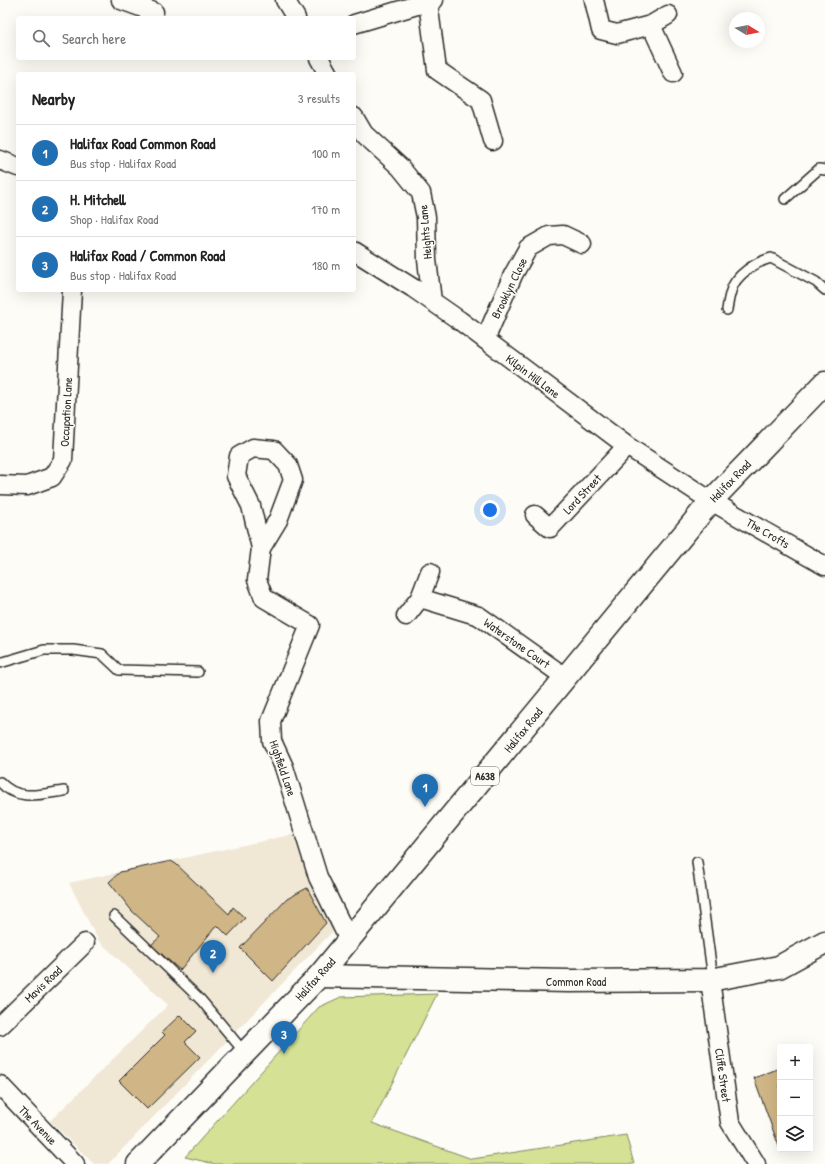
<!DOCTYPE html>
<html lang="en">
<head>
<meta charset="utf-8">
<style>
  :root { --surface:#fff; --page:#f2f2f2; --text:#222; --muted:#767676; --line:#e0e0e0; --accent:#1f6fb2 }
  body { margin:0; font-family:"Patrick Hand",sans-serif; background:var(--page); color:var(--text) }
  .controls { position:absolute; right:12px; bottom:12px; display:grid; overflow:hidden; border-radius:4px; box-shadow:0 4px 16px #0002 }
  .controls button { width:36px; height:36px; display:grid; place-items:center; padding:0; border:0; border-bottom:1px solid var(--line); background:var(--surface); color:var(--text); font:20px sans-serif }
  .compass { position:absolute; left:729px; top:12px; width:36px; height:36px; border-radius:50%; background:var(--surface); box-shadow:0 4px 16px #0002; rotate:100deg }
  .you { position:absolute; left:490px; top:510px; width:14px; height:14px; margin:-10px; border:3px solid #fff; border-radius:50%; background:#1a73e8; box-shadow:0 0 0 6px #1a73e833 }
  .badge { display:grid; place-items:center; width:26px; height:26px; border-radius:50%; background:var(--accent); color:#fff; font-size:13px; font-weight:700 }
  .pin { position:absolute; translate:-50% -33px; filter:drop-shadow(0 1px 2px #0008) }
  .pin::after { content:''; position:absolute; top:21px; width:14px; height:12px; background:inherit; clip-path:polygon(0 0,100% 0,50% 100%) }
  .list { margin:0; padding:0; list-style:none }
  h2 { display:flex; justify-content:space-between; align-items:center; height:52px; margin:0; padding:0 16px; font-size:17px }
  h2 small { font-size:13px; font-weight:400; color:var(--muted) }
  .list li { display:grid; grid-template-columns:26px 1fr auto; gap:12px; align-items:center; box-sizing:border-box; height:56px; padding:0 16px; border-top:1px solid var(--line) }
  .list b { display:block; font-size:15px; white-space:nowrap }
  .list p { margin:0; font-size:13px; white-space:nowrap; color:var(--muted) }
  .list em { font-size:13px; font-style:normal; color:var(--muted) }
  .icon { flex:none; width:22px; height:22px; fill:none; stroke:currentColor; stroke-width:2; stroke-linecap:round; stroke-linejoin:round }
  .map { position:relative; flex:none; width:825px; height:1164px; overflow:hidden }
  .search { position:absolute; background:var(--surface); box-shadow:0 4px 16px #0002; left:16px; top:16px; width:340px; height:44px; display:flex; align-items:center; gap:10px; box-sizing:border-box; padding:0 14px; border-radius:4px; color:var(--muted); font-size:15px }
  .panel { position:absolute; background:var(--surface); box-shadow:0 4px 16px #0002; left:16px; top:72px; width:340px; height:220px; border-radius:4px }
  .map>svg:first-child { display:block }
</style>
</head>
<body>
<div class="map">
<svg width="825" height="1164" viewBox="0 0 825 1164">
  <rect width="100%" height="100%" fill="#fdfcf7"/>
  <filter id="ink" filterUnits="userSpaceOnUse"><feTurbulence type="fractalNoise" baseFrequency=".025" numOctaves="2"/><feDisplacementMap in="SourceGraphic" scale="8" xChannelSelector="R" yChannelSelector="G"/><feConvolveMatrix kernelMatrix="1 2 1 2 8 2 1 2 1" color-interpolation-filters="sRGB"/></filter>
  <g filter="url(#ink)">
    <!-- built -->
    <path fill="#f0e7d5" d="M295,834L335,929L108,1164H94L50,1121L168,1005L98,940L69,883Z"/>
    <!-- green -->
    <path fill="#d5e194" stroke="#808660" d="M437,994L372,1123L472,1159L626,1135L634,1164H215L185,1157L319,1007L341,997Z"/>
    <!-- building -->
    <path fill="#d0b686" stroke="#2b2b2b" d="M171,861L176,864L229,914L233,907L245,918L228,936L217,925L180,970L151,945L160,937L132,911L109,882L120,872Z
      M307,888L326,923L273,981L240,948L287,899Z
      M180,1015L196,1031L185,1042L200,1057L147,1109L119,1081L165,1035L162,1032Z
      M780,1068V1149H789L781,1152L754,1078Z"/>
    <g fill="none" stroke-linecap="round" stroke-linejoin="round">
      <defs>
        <path id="lane" d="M785,199L819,169L825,170
          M727,310C728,303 729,297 731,291C735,275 756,262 771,258L816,282L825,290
          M0,663L44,650H73L102,654L119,670L198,672
          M0,782C18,802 41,794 64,791
          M697,862L713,979
          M114,916L201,1000L245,1053"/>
        <path id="street" d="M121,0L154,12
          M285,0L296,18
          M594,0L601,30L617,34L651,25L668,15
          M428,2L437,70L481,100L493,141
          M354,24L434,0
          M651,25L673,73
          M319,58L328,74
          M354,117L364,134L400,167L421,193L426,217L427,260L432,301
          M0,160L18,167
          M354,251L413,288L459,320L627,446L711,501L825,566
          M485,340L513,275L528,248L549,236L563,235L582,244
          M0,485L27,486L52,477L63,460L72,290
          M535,515L550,528L627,446
          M261,548L251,506L236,476L239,456L253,448L274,450L288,465L293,480L278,520L261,548L257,580L264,598L310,625L271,721L272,741L284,767L318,877L349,940
          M420,598L479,616L565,677
          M406,616L420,598L430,572
          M710,980L730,1122L756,1164
          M0,1026L85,943
          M0,1085L75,1164"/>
        <path id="secondary" d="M319,976L569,981L710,980L779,967L825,942"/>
        <path id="primary" d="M138,1164L319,976L711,501L825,383"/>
      </defs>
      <!-- lane casing -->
      <use href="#lane" stroke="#2b2b2b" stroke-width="12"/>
      <!-- street casing -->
      <use href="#street" stroke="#2b2b2b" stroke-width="21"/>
      <!-- secondary casing -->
      <use href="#secondary" stroke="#2b2b2b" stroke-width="25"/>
      <!-- primary casing -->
      <use href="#primary" stroke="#2b2b2b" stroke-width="25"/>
      <!-- lane -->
      <use href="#lane" stroke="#fdfcf7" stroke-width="9"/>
      <!-- street -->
      <use href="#street" stroke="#fdfcf7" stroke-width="18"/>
      <!-- secondary -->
      <use href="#secondary" stroke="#fdfcf7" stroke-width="22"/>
      <!-- primary -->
      <use href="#primary" stroke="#fdfcf7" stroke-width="22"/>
    </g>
  </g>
  <g text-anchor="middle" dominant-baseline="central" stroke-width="3" stroke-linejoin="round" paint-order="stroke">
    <!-- shield labels -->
    <rect fill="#fdfcf7" stroke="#6a6a68" stroke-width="1" x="471" y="767" width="28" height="18" rx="3"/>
    <g font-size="11" font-weight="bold" fill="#2b2b2b">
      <text x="485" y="776">A638</text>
    </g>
    <!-- street labels -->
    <g font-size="12" fill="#2b2b2b" stroke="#fdfcf7">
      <text transform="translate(425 232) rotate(-95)">Heights Lane</text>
      <text transform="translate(509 288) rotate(-64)">Brooklyn Close</text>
      <text transform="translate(533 376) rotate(37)">Kilpin Hill Lane</text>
      <text transform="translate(66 412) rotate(-87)">Occupation Lane</text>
      <text transform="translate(730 481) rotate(-46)">Halifax Road</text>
      <text transform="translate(582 494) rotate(-47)">Lord Street</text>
      <text transform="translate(768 533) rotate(30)">The Crofts</text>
      <text transform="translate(517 643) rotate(35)">Waterstone Court</text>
      <text transform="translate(523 730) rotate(-51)">Halifax Road</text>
      <text transform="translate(283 768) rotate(71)">Highfield Lane</text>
      <text transform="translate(315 979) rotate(-48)">Halifax Road</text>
      <text x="576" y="981">Common Road</text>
      <text transform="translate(43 984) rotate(-44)">Mavis Road</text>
      <text transform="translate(723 1075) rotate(82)">Cliffe Street</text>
      <text transform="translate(38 1125) rotate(46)">The Avenue</text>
    </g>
  </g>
</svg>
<div class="controls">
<button>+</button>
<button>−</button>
<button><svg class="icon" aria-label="layers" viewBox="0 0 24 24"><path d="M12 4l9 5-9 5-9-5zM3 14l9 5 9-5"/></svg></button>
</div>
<svg class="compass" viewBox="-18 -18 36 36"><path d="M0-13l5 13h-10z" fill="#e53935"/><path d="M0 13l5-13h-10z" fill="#767676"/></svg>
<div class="you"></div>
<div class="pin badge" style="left:425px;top:807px">1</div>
<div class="pin badge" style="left:213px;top:973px">2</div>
<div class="pin badge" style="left:284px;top:1054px">3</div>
<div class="search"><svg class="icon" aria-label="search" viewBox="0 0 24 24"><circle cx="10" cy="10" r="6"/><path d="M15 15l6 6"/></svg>Search here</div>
<section class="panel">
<h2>Nearby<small>3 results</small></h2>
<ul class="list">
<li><span class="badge">1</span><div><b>Halifax Road Common Road</b><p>Bus stop · Halifax Road</p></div><em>100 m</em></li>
<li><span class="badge">2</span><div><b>H. Mitchell</b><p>Shop · Halifax Road</p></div><em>170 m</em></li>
<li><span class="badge">3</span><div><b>Halifax Road / Common Road</b><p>Bus stop · Halifax Road</p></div><em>180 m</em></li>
</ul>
</section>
</div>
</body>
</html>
